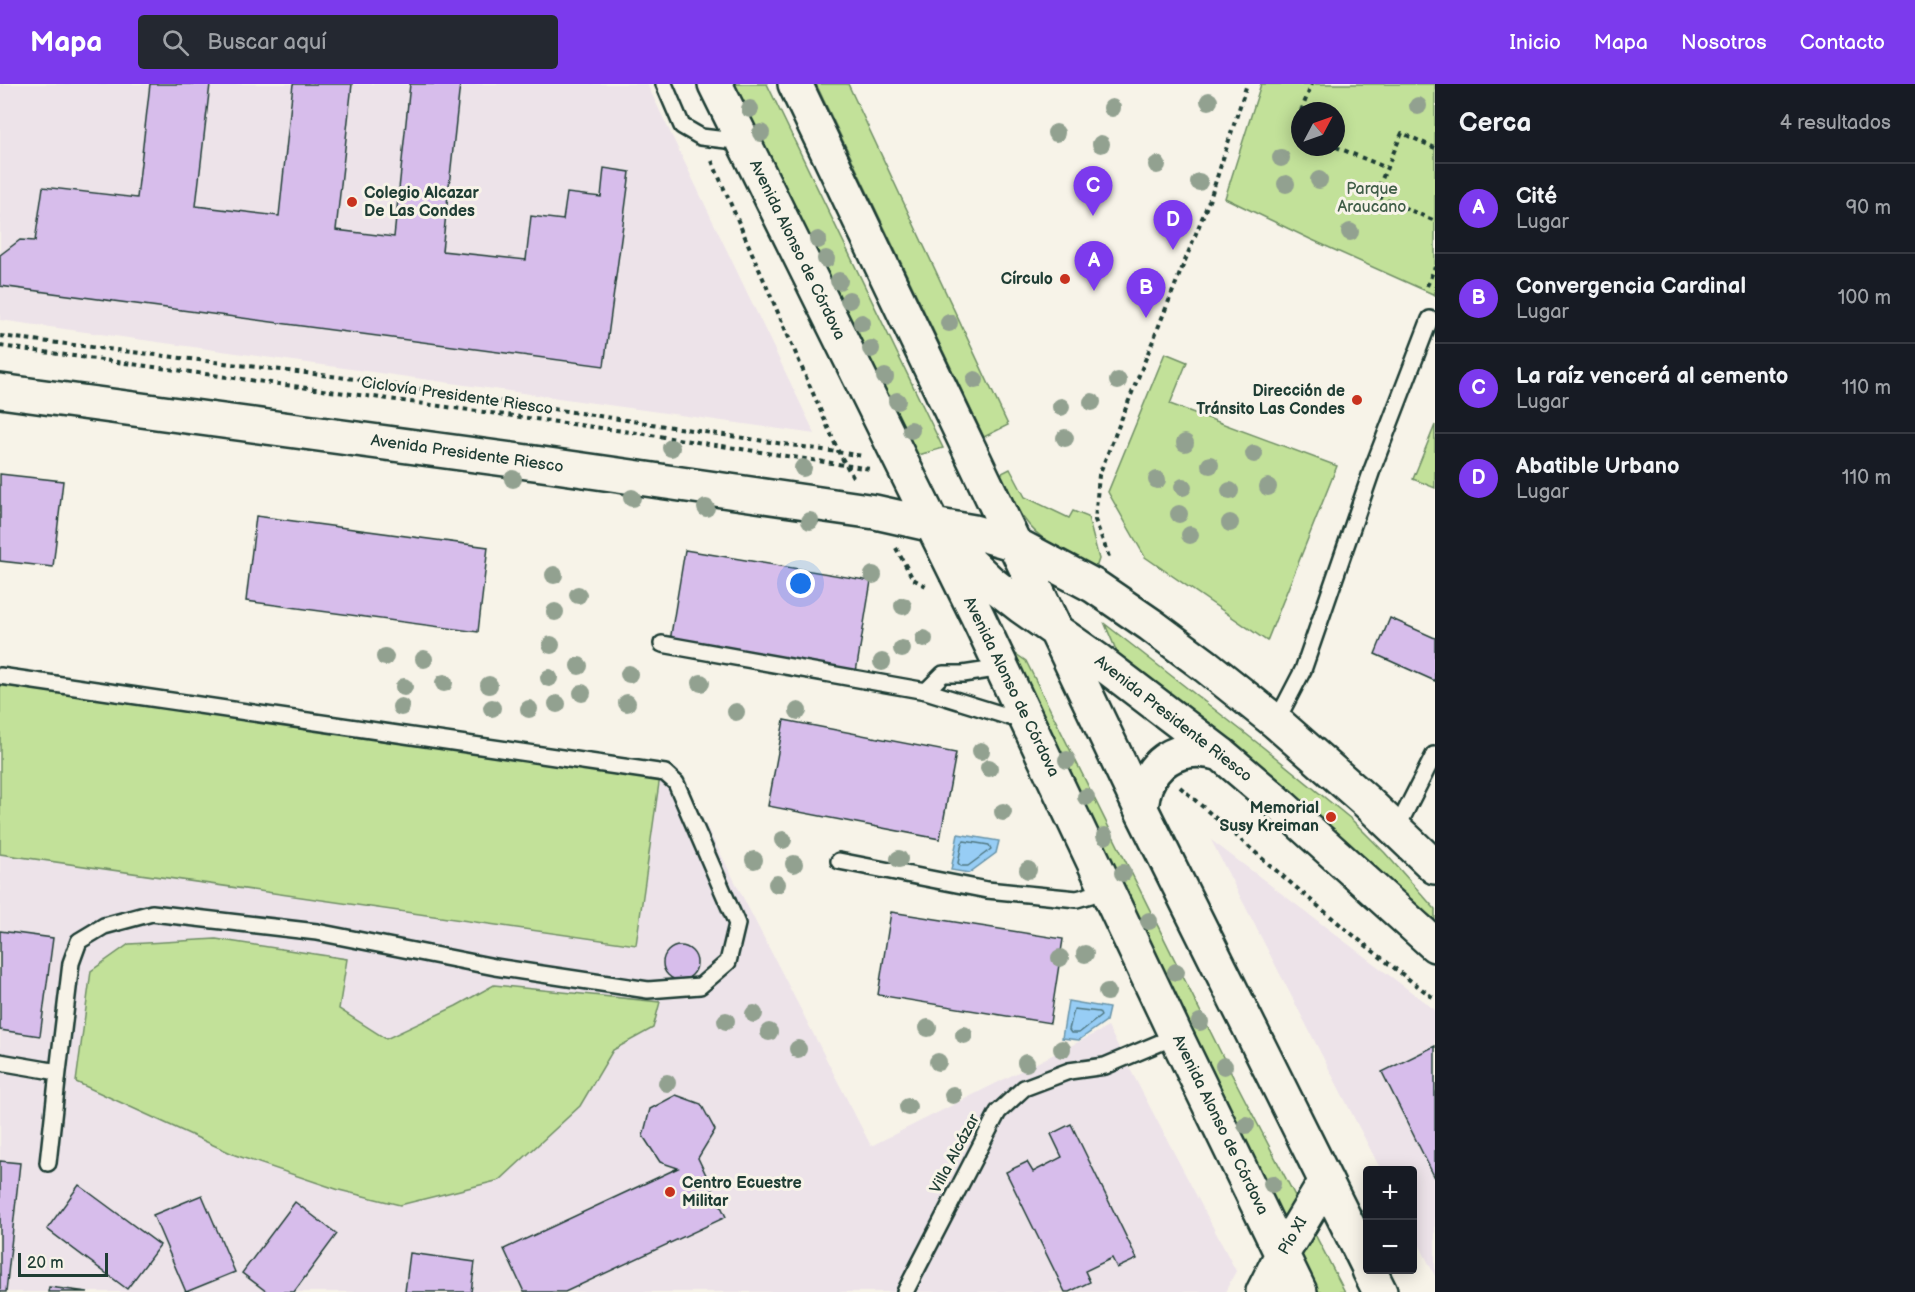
<!DOCTYPE html>
<html lang="es">
<head>
<meta charset="utf-8">
<style>
  :root { --surface:#171b24; --page:#242831; --text:#f1f3f6; --muted:#9ea1a6; --line:#363941; --accent:#7c3aed }
  body { margin:0; font-family:"Balsamiq Sans",sans-serif; background:var(--page); color:var(--text) }
  .controls { position:absolute; right:18px; bottom:18px; display:grid; overflow:hidden; border-radius:6px; box-shadow:0 3px 15px #0003 }
  .controls button { width:54px; height:54px; display:grid; place-items:center; padding:0; border:0; border-bottom:2px solid var(--line); background:var(--surface); color:var(--text); font:30px sans-serif }
  .compass { position:absolute; left:1291px; top:18px; width:54px; height:54px; border-radius:50%; background:var(--surface); box-shadow:0 3px 15px #0003; rotate:49deg }
  .scale { position:absolute; left:18px; bottom:15px; width:90px; box-sizing:border-box; padding-left:6px; border:3px solid #1f3d34; border-top:0; font-size:16px; line-height:21px; white-space:nowrap; color:#1f3d34; -webkit-text-stroke:4px #f7f3e8; paint-order:stroke }
  .you { position:absolute; left:801px; top:500px; width:21px; height:21px; margin:-15px; border:4px solid #fff; border-radius:50%; background:#1a73e8; box-shadow:0 0 0 9px #1a73e833 }
  .badge { display:grid; place-items:center; width:39px; height:39px; border-radius:50%; background:var(--accent); color:#fff; font-size:20px; font-weight:700 }
  .pin { position:absolute; translate:-50% -50px; filter:drop-shadow(0 2px 3px #0008) }
  .pin::after { content:''; position:absolute; top:32px; width:21px; height:18px; background:inherit; clip-path:polygon(0 0,100% 0,50% 100%) }
  .list { margin:0; padding:0; list-style:none }
  h2 { display:flex; justify-content:space-between; align-items:center; height:78px; margin:0; padding:0 24px; font-size:26px }
  h2 small { font-size:20px; font-weight:400; color:var(--muted) }
  .list li { display:grid; grid-template-columns:39px 1fr auto; gap:18px; align-items:center; box-sizing:border-box; height:90px; padding:0 24px; border-top:2px solid var(--line) }
  .list b { display:block; font-size:22px; white-space:nowrap }
  .list p { margin:0; font-size:20px; white-space:nowrap; color:var(--muted) }
  .list em { font-size:20px; font-style:normal; color:var(--muted) }
  .icon { flex:none; width:33px; height:33px; fill:none; stroke:currentColor; stroke-width:2; stroke-linecap:round; stroke-linejoin:round }
  .map { position:relative; flex:none; width:1435px; height:1208px; overflow:hidden }
  header { display:flex; align-items:center; gap:36px; box-sizing:border-box; height:84px; padding:0 30px; background:var(--accent); color:#fff }
  header strong { font-size:28px }
  nav { display:flex; gap:33px; margin-inline-start:auto; font-size:21px }
  .search { width:420px; height:54px; background:var(--page); display:flex; align-items:center; gap:15px; box-sizing:border-box; padding:0 21px; border-radius:6px; color:var(--muted); font-size:22px }
  main { display:flex }
  aside { flex:1; background:var(--surface) }
  .map>svg:first-child { display:block }
</style>
</head>
<body>
<header>
<strong>Mapa</strong>
<div class="search"><svg class="icon" aria-label="search" viewBox="0 0 24 24"><circle cx="10" cy="10" r="6"/><path d="M15 15l6 6"/></svg>Buscar aquí</div>
<nav><a>Inicio</a><a>Mapa</a><a>Nosotros</a><a>Contacto</a></nav>
</header>
<main>
<div class="map">
<svg width="1435" height="1208" viewBox="0 0 1435 1208">
  <rect width="100%" height="100%" fill="#f7f3e8"/>
  <filter id="ink" filterUnits="userSpaceOnUse"><feTurbulence type="fractalNoise" baseFrequency=".0167" numOctaves="2"/><feDisplacementMap in="SourceGraphic" scale="12" xChannelSelector="R" yChannelSelector="G"/><feConvolveMatrix kernelMatrix="1 2 1 2 8 2 1 2 1" color-interpolation-filters="sRGB"/></filter>
  <g filter="url(#ink)">
    <!-- built -->
    <path fill="#ede3e9" d="M0,0H647L815,350L0,236Z
      M0,584L677,685L871,1062L1108,943L1236,1187L1225,1208H0Z
      M1211,756L1435,926V1192L1413,1148L1412,1086H1381Z"/>
    <!-- green -->
    <path fill="#c2e199" stroke="#708f66" stroke-width="1.5" fill-rule="evenodd" d="M731,0H767L943,364L915,372Z
      M816,0H848L1008,341L984,353Z
      M1261,0H1435V211L1310,155L1225,114ZM1300,27H1336V63H1300Z
      M1165,269L1187,278L1170,320L1337,382L1267,557L1145,473L1108,408Z
      M1435,341V404L1413,395Z
      M1010,385L1025,413L1069,434L1073,427L1088,433L1099,475L1096,484C1072,471 1041,459 1025,436C1014,423 1008,405 1000,390Z
      M1105,540L1264,664L1351,735L1385,769L1435,825V836L1389,802L1122,580Z
      M1013,568L1026,577L1227,981L1345,1208H1312Z
      M0,597L660,692L636,861L0,770Z
      M216,855L347,875L339,925L386,955L456,922L494,901L660,918L653,944L613,966L580,1022L500,1096L400,1121L339,1106L235,1071L76,998L91,887L129,860Z"/>
    <!-- water -->
    <path fill="#97cdf5" stroke="#6793a8" stroke-width="1.5" d="M958,750L999,757L996,769L969,789L951,786Z
      M1068,917L1109,924L1106,937L1079,956L1062,954Z"/>
    <g fill="none" stroke-linecap="round" stroke-linejoin="round">
      <!-- shore -->
      <path stroke="#4f7781" stroke-width="1.5" d="M964,757L989,761L991,765L968,782H961L958,779L962,759Z
        M1074,925L1099,928L1101,932L1079,949H1071L1069,946Z"/>
    </g>
    <!-- building -->
    <path fill="#d7bdeb" stroke="#1f3d34" stroke-width="1.5" d="M150,0H210L196,122L279,132L293,0H352L336,146L394,153L410,0H460L442,167L526,176L531,132L563,136L567,109L601,113L604,84L630,88L604,282L0,202V171L20,156L35,157L43,103L137,114Z
      M0,390L63,397L53,483L0,477Z
      M256,432L488,463L478,548L246,517Z
      M685,466L871,497L856,588L670,557Z
      M1390,534L1435,554V597L1375,570Z
      M784,636L956,669L940,755L768,722Z
      M891,828L1063,855L1050,939L878,911Z
      M0,847L53,854L40,952L0,946Z
      M663 879a17 17 0 1 1 34 0a17 17 0 1 1-34 0Z
      M1435,962V1094L1382,988Z
      M676,1011L701,1020L715,1046L698,1074L726,1133L565,1208H524L504,1165L678,1084L660,1078L643,1052L650,1025Z
      M1071,1040L1137,1175L1117,1184L1112,1174L1085,1187L1090,1198L1069,1208H1065L1006,1088L1027,1078L1033,1088L1062,1073L1051,1050Z
      M0,1077L20,1079L6,1208H0Z
      M79,1101L160,1161L127,1205L47,1145Z
      M202,1111L235,1188L186,1208L153,1131Z
      M295,1118L337,1150L294,1208H267L242,1189Z
      M410,1169L475,1178L471,1208H405Z
      M49,1203L88,1208H48Z"/>
    <g fill="none" stroke-linecap="round" stroke-linejoin="round">
      <defs>
        <path id="lane" d="M664,0L682,42L701,53L743,58
          M662,560L926,607L1026,638
          M0,592L665,689L676,699L737,840L728,878L700,902L648,906L495,883L317,848L152,829L104,842L79,857L71,879L58,988
          M926,607L943,590H963L1002,584
          M1276,638L1303,586L1372,386L1430,235
          M1396,746L1434,671H1435
          M839,777L987,806L1077,815L1091,811L1106,803
          M0,978L58,988L48,1079
          M905,1208L998,1028L1024,1004L1069,987L1105,982L1176,952"/>
        <path id="secondary" d="M715,0L977,531L1176,952L1300,1208
          M795,0L1141,725L1368,1182
          M0,307L542,380L875,428L933,441L974,448L1015,460L1094,502L1151,541L1206,582L1276,638L1367,718L1435,783
          M952,462L990,498L1022,523L1099,577L1221,670L1275,716L1435,861
          M1141,725C1142,717 1143,709 1146,701C1160,668 1189,661 1221,670
          M1369,1186L1380,1208
          M1263,1208L1282,1170L1326,1097"/>
      </defs>
      <!-- lane casing -->
      <use href="#lane" stroke="#1f3d34" stroke-width="20"/>
      <!-- secondary casing -->
      <use href="#secondary" stroke="#1f3d34" stroke-width="38"/>
      <!-- path -->
      <path stroke="#1f3d34" stroke-width="4" stroke-dasharray="4.5 4.5" stroke-linecap="butt" d="M1301,27L1312,0
        M1300,29L1293,46L1300,48
        M1336,63L1387,84
        M1435,64L1402,49L1375,111L1435,137
        M712,77L839,369L853,393
        M1427,202L1435,183
        M0,252L355,295L863,372
        M0,262L645,350L870,385
        M896,464L913,495L928,503
        M1109,473L1095,436L1099,391L1211,112L1247,0
        M1180,703C1263,775 1346,849 1435,915"/>
      <!-- lane -->
      <use href="#lane" stroke="#f7f3e8" stroke-width="15"/>
      <!-- secondary -->
      <use href="#secondary" stroke="#f7f3e8" stroke-width="33"/>
    </g>
    <!-- trees -->
    <g fill="#92a190">
      <circle cx="1209" cy="17" r="9"/>
      <circle cx="1418" cy="22" r="9"/>
      <circle cx="1112" cy="24" r="9"/>
      <circle cx="750" cy="25" r="9"/>
      <circle cx="761" cy="49" r="9"/>
      <circle cx="1056" cy="49" r="9"/>
      <circle cx="1101" cy="60" r="9"/>
      <circle cx="1281" cy="74" r="9"/>
      <circle cx="1157" cy="81" r="9"/>
      <circle cx="1319" cy="96" r="9"/>
      <circle cx="1199" cy="98" r="9"/>
      <circle cx="1286" cy="100" r="9"/>
      <circle cx="1350" cy="148" r="9"/>
      <circle cx="818" cy="156" r="9"/>
      <circle cx="826" cy="175" r="9"/>
      <circle cx="839" cy="197" r="9"/>
      <circle cx="849" cy="216" r="9"/>
      <circle cx="862" cy="239" r="9"/>
      <circle cx="949" cy="239" r="9"/>
      <circle cx="871" cy="265" r="9"/>
      <circle cx="885" cy="293" r="9"/>
      <circle cx="975" cy="296" r="9"/>
      <circle cx="1118" cy="297" r="9"/>
      <circle cx="897" cy="317" r="9"/>
      <circle cx="1092" cy="318" r="9"/>
      <circle cx="1061" cy="323" r="9"/>
      <circle cx="911" cy="346" r="9"/>
      <circle cx="1065" cy="354" r="9"/>
      <circle cx="1185" cy="359" r="9"/>
      <circle cx="671" cy="364" r="9"/>
      <circle cx="1254" cy="370" r="9"/>
      <circle cx="1210" cy="381" r="9"/>
      <circle cx="803" cy="384" r="9"/>
      <circle cx="513" cy="395" r="9"/>
      <circle cx="1157" cy="396" r="9"/>
      <circle cx="1183" cy="403" r="9"/>
      <circle cx="1268" cy="403" r="9"/>
      <circle cx="1230" cy="407" r="9"/>
      <circle cx="632" cy="414" r="9"/>
      <circle cx="706" cy="424" r="9"/>
      <circle cx="1179" cy="430" r="9"/>
      <circle cx="810" cy="437" r="9"/>
      <circle cx="1230" cy="439" r="9"/>
      <circle cx="1190" cy="451" r="9"/>
      <circle cx="554" cy="491" r="9"/>
      <circle cx="873" cy="491" r="9"/>
      <circle cx="578" cy="511" r="9"/>
      <circle cx="903" cy="522" r="9"/>
      <circle cx="555" cy="528" r="9"/>
      <circle cx="924" cy="555" r="9"/>
      <circle cx="551" cy="561" r="9"/>
      <circle cx="902" cy="565" r="9"/>
      <circle cx="385" cy="573" r="9"/>
      <circle cx="424" cy="575" r="9"/>
      <circle cx="882" cy="578" r="9"/>
      <circle cx="579" cy="582" r="9"/>
      <circle cx="629" cy="590" r="9"/>
      <circle cx="549" cy="594" r="9"/>
      <circle cx="444" cy="599" r="9"/>
      <circle cx="701" cy="599" r="9"/>
      <circle cx="489" cy="601" r="9"/>
      <circle cx="404" cy="603" r="9"/>
      <circle cx="582" cy="609" r="9"/>
      <circle cx="627" cy="619" r="9"/>
      <circle cx="557" cy="620" r="9"/>
      <circle cx="401" cy="623" r="9"/>
      <circle cx="492" cy="624" r="9"/>
      <circle cx="529" cy="625" r="9"/>
      <circle cx="798" cy="627" r="9"/>
      <circle cx="736" cy="628" r="9"/>
      <circle cx="981" cy="667" r="9"/>
      <circle cx="1067" cy="676" r="9"/>
      <circle cx="989" cy="684" r="9"/>
      <circle cx="1086" cy="713" r="9"/>
      <circle cx="1003" cy="728" r="9"/>
      <circle cx="1105" cy="752" r="9"/>
      <circle cx="783" cy="756" r="9"/>
      <circle cx="899" cy="775" r="9"/>
      <circle cx="754" cy="776" r="9"/>
      <circle cx="794" cy="780" r="9"/>
      <circle cx="1028" cy="786" r="9"/>
      <circle cx="1123" cy="789" r="9"/>
      <circle cx="777" cy="800" r="9"/>
      <circle cx="1149" cy="837" r="9"/>
      <circle cx="1085" cy="870" r="9"/>
      <circle cx="1060" cy="874" r="9"/>
      <circle cx="1176" cy="888" r="9"/>
      <circle cx="1107" cy="908" r="9"/>
      <circle cx="754" cy="930" r="9"/>
      <circle cx="726" cy="937" r="9"/>
      <circle cx="1200" cy="938" r="9"/>
      <circle cx="928" cy="944" r="9"/>
      <circle cx="769" cy="948" r="9"/>
      <circle cx="964" cy="951" r="9"/>
      <circle cx="798" cy="965" r="9"/>
      <circle cx="1062" cy="965" r="9"/>
      <circle cx="938" cy="978" r="9"/>
      <circle cx="1026" cy="979" r="9"/>
      <circle cx="1224" cy="982" r="9"/>
      <circle cx="667" cy="999" r="9"/>
      <circle cx="953" cy="1011" r="9"/>
      <circle cx="908" cy="1023" r="9"/>
      <circle cx="1246" cy="1041" r="9"/>
      <circle cx="1272" cy="1100" r="9"/>
    </g>
  </g>
  <!-- markers -->
  <g fill="#c8321e" stroke="#f7f3e8" stroke-width="2">
    <circle cx="352" cy="118" r="6"/>
    <circle cx="1065" cy="195" r="6"/>
    <circle cx="1357" cy="316" r="6"/>
    <circle cx="1331" cy="733" r="6"/>
    <circle cx="670" cy="1108" r="6"/>
  </g>
  <g text-anchor="middle" dominant-baseline="central" stroke-width="6" stroke-linejoin="round" paint-order="stroke">
    <!-- park labels -->
    <g font-size="16" fill="#405e48" stroke="#f7f3e8">
      <text x="1372" y="105">Parque<tspan x="1372" dy="18">Araucano</tspan></text>
    </g>
    <!-- poi labels -->
    <g font-size="16" font-weight="bold" fill="#1f3d34" stroke="#f7f3e8" text-anchor="end">
      <text x="364" y="109" text-anchor="start">Colegio Alcazar<tspan x="364" dy="18">De Las Condes</tspan></text>
      <text x="1053" y="195">Círculo</text>
      <text x="1345" y="307">Dirección de<tspan x="1345" dy="18">Tránsito Las Condes</tspan></text>
      <text x="1319" y="724">Memorial<tspan x="1319" dy="18">Susy Kreiman</tspan></text>
      <text x="682" y="1099" text-anchor="start">Centro Ecuestre<tspan x="682" dy="18">Militar</tspan></text>
    </g>
    <!-- street labels -->
    <g font-size="16" fill="#1f3d34" stroke="#f7f3e8">
      <text transform="translate(797 166) rotate(64)">Avenida Alonso de Córdova</text>
      <text transform="translate(457 312) rotate(8)">Ciclovía Presidente Riesco</text>
      <text transform="translate(467 370) rotate(8)">Avenida Presidente Riesco</text>
      <text transform="translate(1011 603) rotate(64)">Avenida Alonso de Córdova</text>
      <text transform="translate(1173 635) rotate(38)">Avenida Presidente Riesco</text>
      <text transform="translate(1220 1041) rotate(64)">Avenida Alonso de Córdova</text>
      <text transform="translate(955 1070) rotate(-62)">Villa Alcázar</text>
      <text transform="translate(1293 1152) rotate(-60)">Pío XI</text>
    </g>
  </g>
</svg>
<div class="controls">
<button>+</button>
<button>−</button>
</div>
<svg class="compass" viewBox="-18 -18 36 36"><path d="M0-13l5 13h-10z" fill="#e53935"/><path d="M0 13l5-13h-10z" fill="#9ea1a6"/></svg>
<div class="scale">20 m</div>
<div class="you"></div>
<div class="pin badge" style="left:1094px;top:207px">A</div>
<div class="pin badge" style="left:1146px;top:234px">B</div>
<div class="pin badge" style="left:1093px;top:132px">C</div>
<div class="pin badge" style="left:1173px;top:166px">D</div>
</div>
<aside>
<h2>Cerca<small>4 resultados</small></h2>
<ul class="list">
<li><span class="badge">A</span><div><b>Cité</b><p>Lugar</p></div><em>90 m</em></li>
<li><span class="badge">B</span><div><b>Convergencia Cardinal</b><p>Lugar</p></div><em>100 m</em></li>
<li><span class="badge">C</span><div><b>La raíz vencerá al cemento</b><p>Lugar</p></div><em>110 m</em></li>
<li><span class="badge">D</span><div><b>Abatible Urbano</b><p>Lugar</p></div><em>110 m</em></li>
</ul>
</aside>
</main>
</body>
</html>
